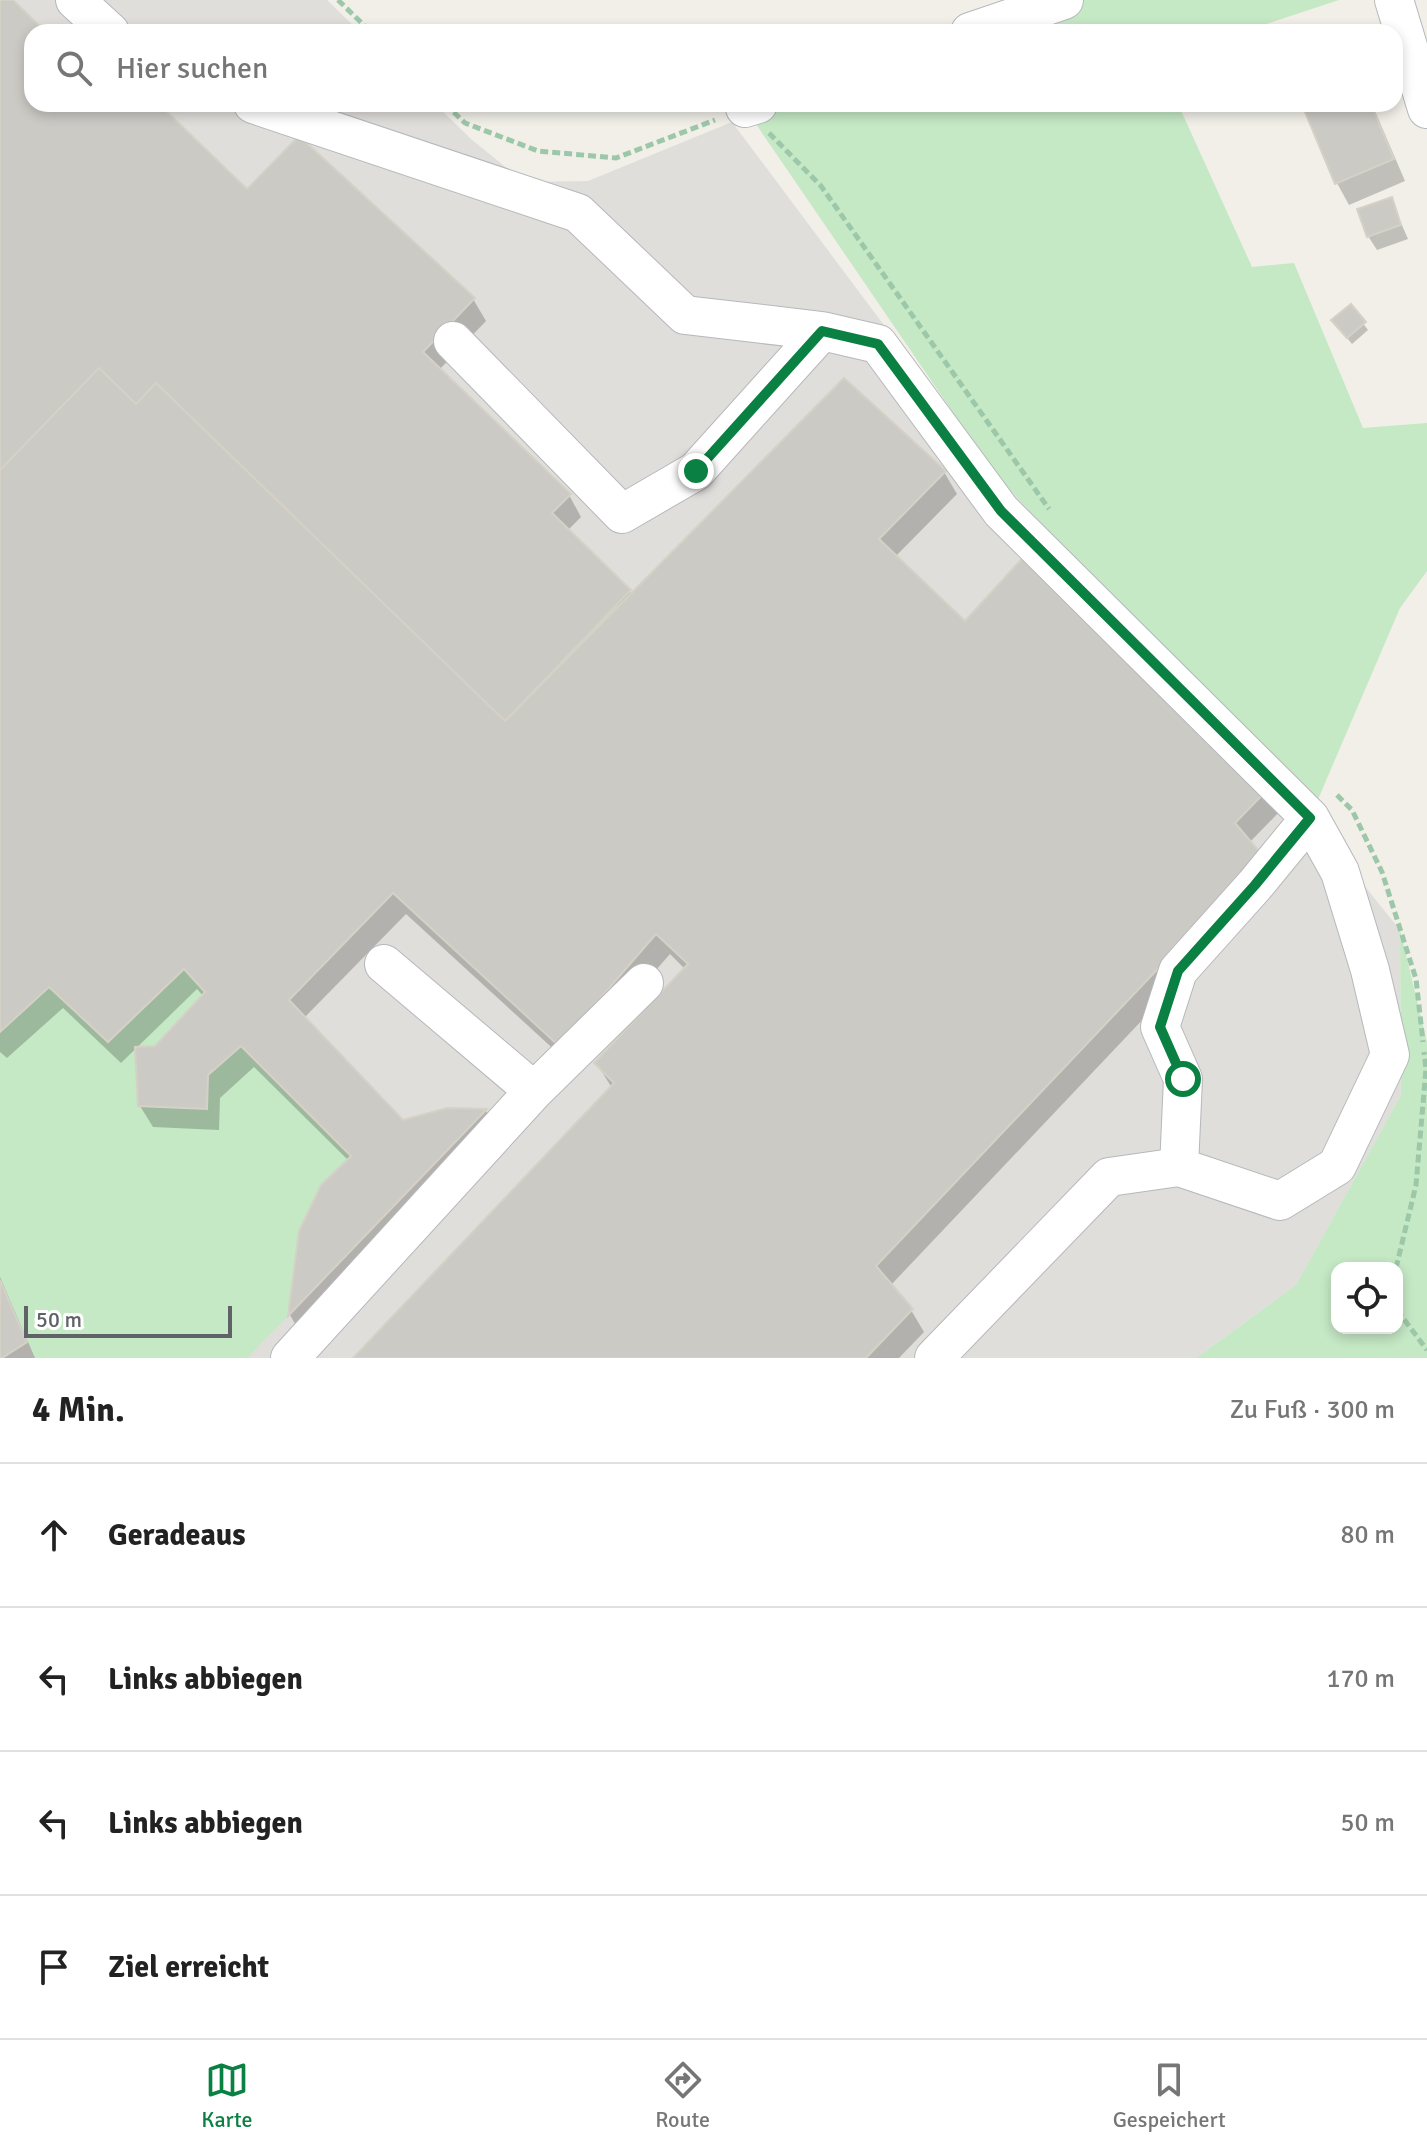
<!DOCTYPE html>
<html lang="de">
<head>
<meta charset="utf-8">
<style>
  :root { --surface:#fff; --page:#f2f2f2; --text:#222; --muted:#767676; --line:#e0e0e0; --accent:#0b8043 }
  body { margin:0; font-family:Signika,sans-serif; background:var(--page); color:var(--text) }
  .controls { position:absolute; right:24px; bottom:24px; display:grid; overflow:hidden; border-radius:16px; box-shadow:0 4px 12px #0003 }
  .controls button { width:72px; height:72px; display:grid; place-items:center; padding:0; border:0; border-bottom:2px solid var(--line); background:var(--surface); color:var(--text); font:40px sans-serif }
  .scale { position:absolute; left:24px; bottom:20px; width:208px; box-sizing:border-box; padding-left:8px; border:4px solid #5f6368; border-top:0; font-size:22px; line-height:28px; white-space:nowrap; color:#5f6368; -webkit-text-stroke:6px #fff; paint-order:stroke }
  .stop { position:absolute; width:24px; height:24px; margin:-18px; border:6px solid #0b8043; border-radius:50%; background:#fff }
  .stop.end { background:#0b8043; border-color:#fff; box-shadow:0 2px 8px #0008 }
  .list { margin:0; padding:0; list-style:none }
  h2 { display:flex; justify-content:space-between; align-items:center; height:104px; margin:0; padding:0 32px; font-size:34px }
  h2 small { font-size:26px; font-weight:400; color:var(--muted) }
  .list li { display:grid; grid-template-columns:52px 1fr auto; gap:24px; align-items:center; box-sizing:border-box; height:144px; padding:0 32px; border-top:2px solid var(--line) }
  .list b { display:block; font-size:30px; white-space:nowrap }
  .list em { font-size:26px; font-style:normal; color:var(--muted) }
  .icon { flex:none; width:44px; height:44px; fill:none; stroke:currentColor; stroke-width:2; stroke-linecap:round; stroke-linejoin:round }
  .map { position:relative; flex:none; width:1427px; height:1358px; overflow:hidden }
  .search { position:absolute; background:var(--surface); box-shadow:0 4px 12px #0003; left:24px; right:24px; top:24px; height:88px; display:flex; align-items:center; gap:20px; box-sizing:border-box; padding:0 28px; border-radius:24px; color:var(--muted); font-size:30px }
  .sheet { height:680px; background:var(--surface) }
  nav { display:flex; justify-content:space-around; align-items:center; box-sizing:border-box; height:112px; border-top:2px solid var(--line); background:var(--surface); font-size:22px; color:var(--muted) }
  nav a { display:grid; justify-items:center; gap:4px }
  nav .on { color:var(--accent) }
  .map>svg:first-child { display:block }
</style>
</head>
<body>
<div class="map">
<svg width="1427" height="1358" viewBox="0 0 1427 1358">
  <rect width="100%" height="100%" fill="#f1efe8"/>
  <!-- industrial -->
  <path fill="#e0deda" d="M0,0H327L360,32H32V104H435L471,139L524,182L588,181L732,122L993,471L1310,818L1400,930L1401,1095L1296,1285L1196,1358H0Z"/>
  <!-- green -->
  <path fill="#c5e8c5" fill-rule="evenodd" d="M1064,0H1339L1242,32H970Z
    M758,104H1178L1252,267L1294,263L1363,428L1427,423V571L1400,608L1310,818L993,471L745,108Z
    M1400,930L1427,1042V1358H1196L1296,1285L1401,1095ZM1337,1268H1397V1328H1337Z
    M184,969L205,992L155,1046L135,1047L138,1106L207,1109L209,1075L241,1046L351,1156L321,1185L299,1231L288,1316L247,1358H35L0,1280V1032L49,987L108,1042Z"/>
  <!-- shadow -->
  <path fill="#0003" d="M0,0H10L43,32H32V104H156L247,192L473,299L486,321L439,370L569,495L581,517L567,531L632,594L944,472L957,494L895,557L965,623L1283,808L1249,843L1275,880L890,1286L911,1310L924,1332L899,1358H355L612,1088L597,1064L685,969L670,954L572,1066L406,914L304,1018L403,1122L448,1110L486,1111L498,1132L302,1336L290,1315L301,1232L349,1161L254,1067L220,1098L219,1130L153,1127L140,1106L156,1047L204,997L197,989L121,1063L63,1008L7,1058L0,1052Z
    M1315,104H1372L1405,181L1349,205L1337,183Z
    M1391,200L1408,239L1377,250L1368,236Z
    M1351,307L1368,330L1352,344L1338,327Z
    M0,1277L35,1358H0Z"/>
  <!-- building -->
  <path fill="#cccac5" stroke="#d6d1c6" stroke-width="2" d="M0,0H13L46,32H32V104H159L247,189L299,136L475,298L423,352L571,494L552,513L631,590L505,721L156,383L136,404L99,368L0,470Z
    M1310,104H1371L1394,159L1335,184L1303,107Z
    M1392,197L1401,225L1367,237L1357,209Z
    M1351,304L1366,322L1347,338L1331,320Z
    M99,368L136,404L156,383L505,721L844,378L946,471L879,539L965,621L1028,552L1272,785L1235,823L1264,857L876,1266L913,1309L866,1358H353L614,1083L594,1063L688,964L656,934L559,1046L393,893L289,1000L403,1120L447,1108L487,1109L288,1316L299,1231L321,1185L351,1156L241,1046L208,1075L207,1109L138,1106L135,1047L155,1046L205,992L184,969L108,1042L49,987L0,1032V470Z
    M0,1280L27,1342L2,1358H0Z"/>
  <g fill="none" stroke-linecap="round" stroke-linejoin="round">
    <defs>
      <path id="minor" d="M75,0L110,32
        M1394,0L1427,109
        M970,32L1064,0
        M253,104L578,213L685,315L822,331
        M745,108L758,104
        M453,341L622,514L696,471L822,331L878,344L1001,511L1310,818L1340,872L1370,970L1390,1055L1337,1166L1280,1201L1179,1167L1109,1177L934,1358
        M534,1091L644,983
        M1179,1167L1183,1079L1160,1027L1178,971L1255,885L1310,818
        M290,1358L534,1091L384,964"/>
    </defs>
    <!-- minor casing -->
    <use href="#minor" stroke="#b5b8bc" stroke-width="40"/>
    <!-- path -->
    <path stroke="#9cc7a9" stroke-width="5" stroke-dasharray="8 4" stroke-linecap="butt" d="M338,0L371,32
      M445,104L465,123L538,151L616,158L715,120
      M769,133L821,186L1049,509
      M1337,795L1352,810L1382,872L1416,979L1423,1042
      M1396,1268L1416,1185L1426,1069L1424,1052
      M1397,1310L1427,1350"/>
    <!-- minor -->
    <use href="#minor" stroke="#fff" stroke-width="38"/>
  </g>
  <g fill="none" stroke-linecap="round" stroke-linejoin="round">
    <!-- route -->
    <path stroke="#0b8043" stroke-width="10" d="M696,471L822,331L878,344L1001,511L1310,818L1255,885L1178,971L1160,1027L1183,1079"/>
  </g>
</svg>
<div class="controls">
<button><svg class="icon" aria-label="locate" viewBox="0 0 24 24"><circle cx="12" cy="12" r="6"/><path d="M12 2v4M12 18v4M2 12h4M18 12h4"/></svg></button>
</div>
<div class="scale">50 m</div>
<div class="stop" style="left:1183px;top:1079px"></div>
<div class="stop end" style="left:696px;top:471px"></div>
<div class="search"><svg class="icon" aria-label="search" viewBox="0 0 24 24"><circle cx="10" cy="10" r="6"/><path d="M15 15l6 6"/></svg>Hier suchen</div>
</div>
<section class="sheet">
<h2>4 Min.<small>Zu Fuß · 300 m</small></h2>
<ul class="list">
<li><svg class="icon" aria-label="ahead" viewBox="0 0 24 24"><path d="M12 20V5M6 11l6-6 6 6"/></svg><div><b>Geradeaus</b></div><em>80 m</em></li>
<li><svg class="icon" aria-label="left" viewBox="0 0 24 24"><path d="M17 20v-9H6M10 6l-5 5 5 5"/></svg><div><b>Links abbiegen</b></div><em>170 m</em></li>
<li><svg class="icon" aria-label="left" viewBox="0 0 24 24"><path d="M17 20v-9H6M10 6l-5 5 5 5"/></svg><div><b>Links abbiegen</b></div><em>50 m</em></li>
<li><svg class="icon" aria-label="arrive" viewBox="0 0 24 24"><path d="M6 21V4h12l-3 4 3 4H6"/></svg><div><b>Ziel erreicht</b></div></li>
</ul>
</section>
<nav>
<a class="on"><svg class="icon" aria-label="map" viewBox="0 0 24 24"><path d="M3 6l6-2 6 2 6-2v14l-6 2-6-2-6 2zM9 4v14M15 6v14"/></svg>Karte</a>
<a><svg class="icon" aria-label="directions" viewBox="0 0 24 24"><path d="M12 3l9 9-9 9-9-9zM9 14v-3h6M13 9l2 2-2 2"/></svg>Route</a>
<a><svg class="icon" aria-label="saved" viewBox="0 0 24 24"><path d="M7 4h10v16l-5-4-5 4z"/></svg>Gespeichert</a>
</nav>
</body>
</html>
